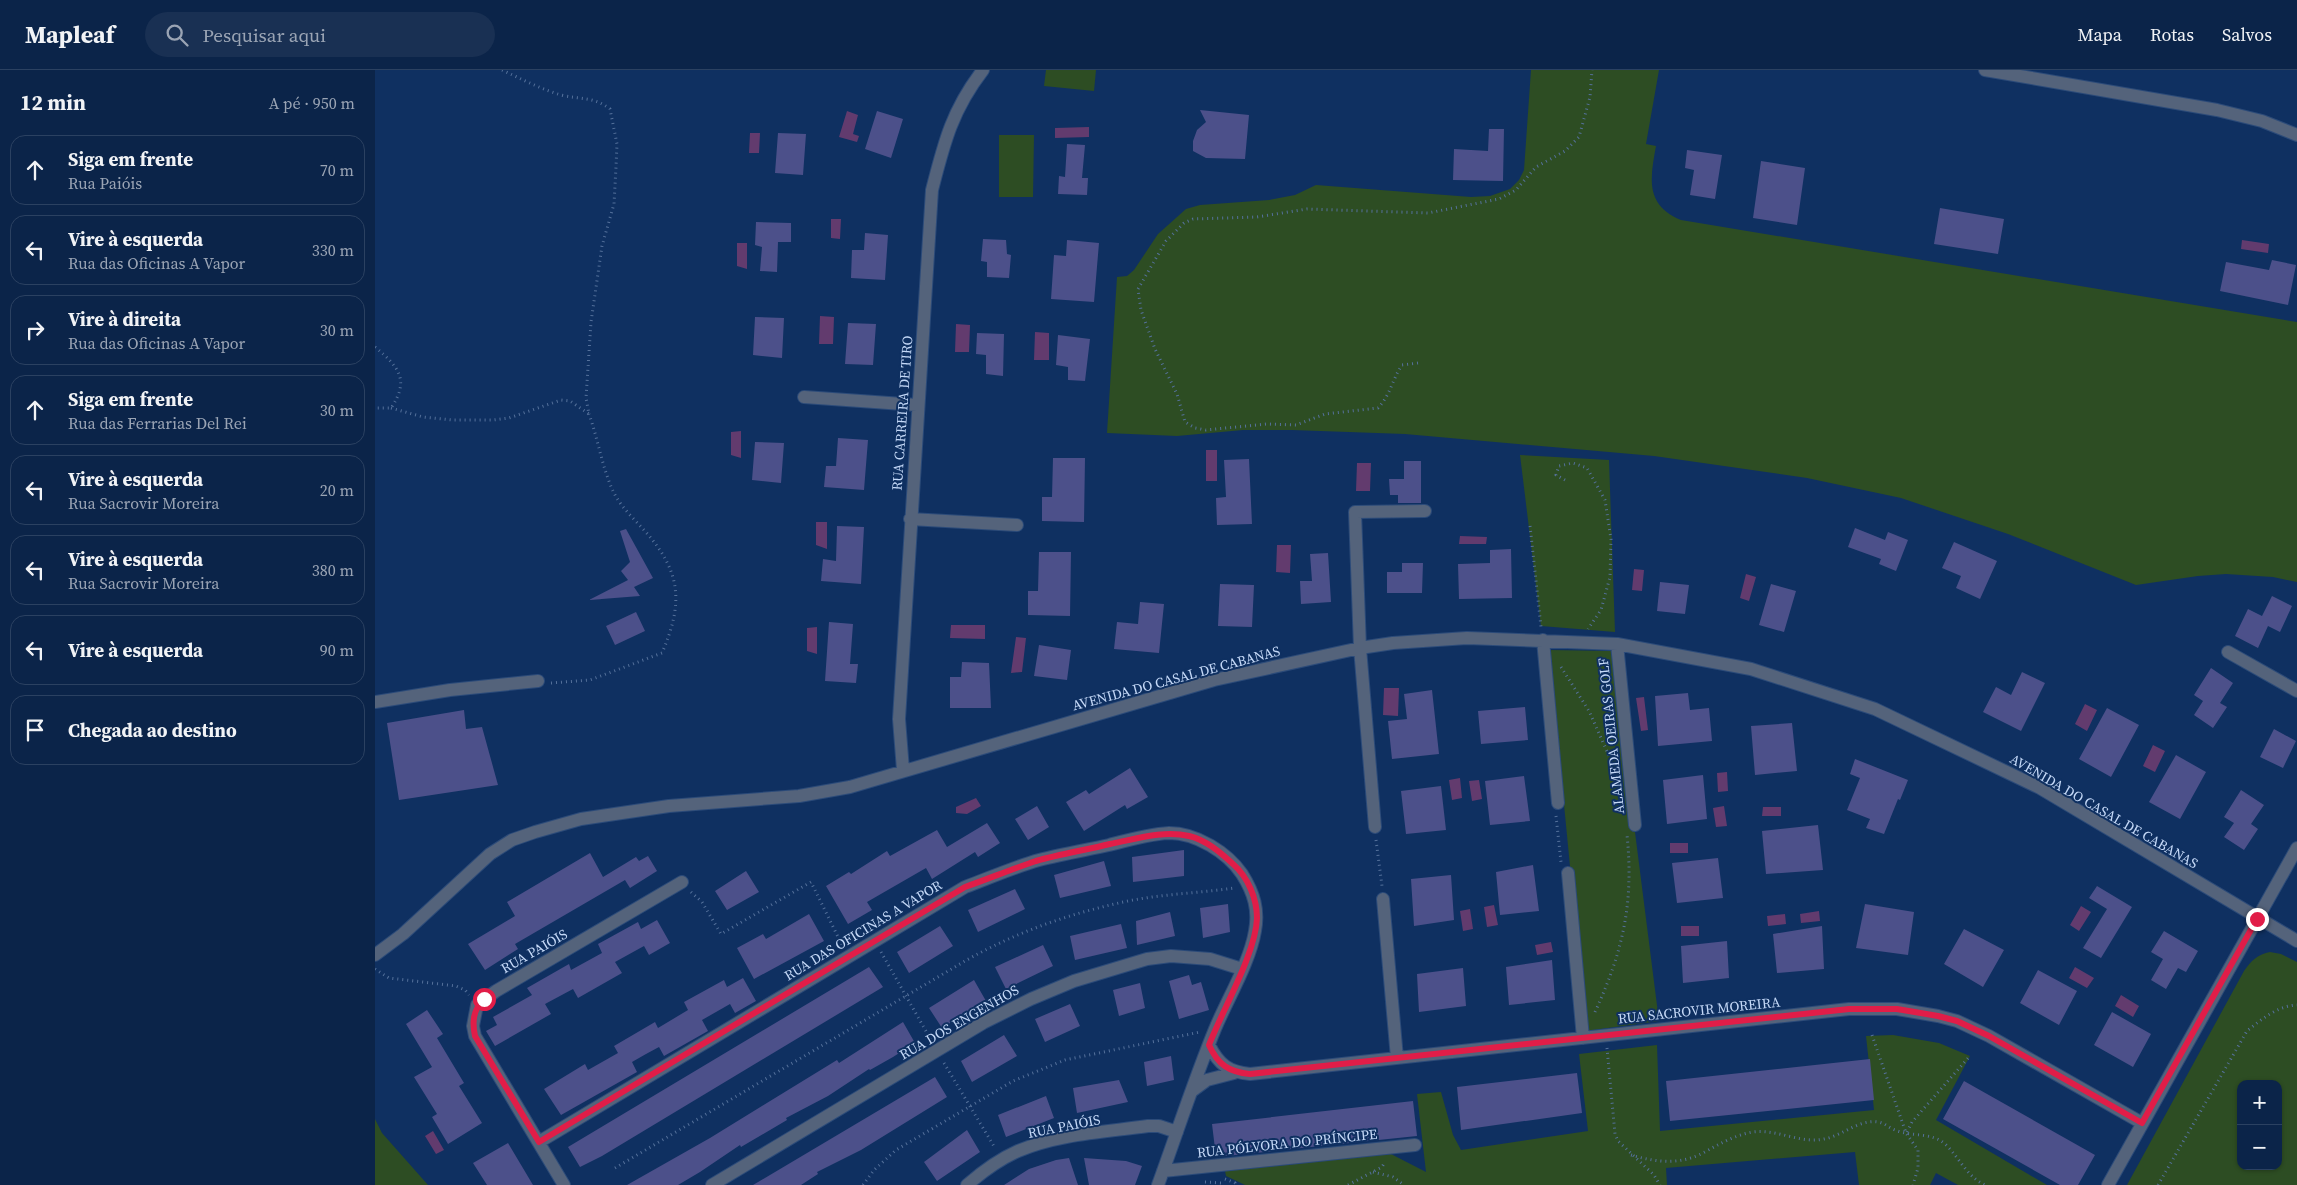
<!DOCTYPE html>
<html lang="pt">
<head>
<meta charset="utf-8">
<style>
  :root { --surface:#0b2449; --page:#193053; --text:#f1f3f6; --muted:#9aa4b4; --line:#2b4161 }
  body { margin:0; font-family:"Source Serif 4",serif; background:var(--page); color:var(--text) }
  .controls { position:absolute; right:15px; bottom:15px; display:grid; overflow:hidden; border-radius:10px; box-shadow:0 1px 4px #0004 }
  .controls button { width:45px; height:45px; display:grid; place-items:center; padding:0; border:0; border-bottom:1px solid var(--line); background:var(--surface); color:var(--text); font:25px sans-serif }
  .stop { position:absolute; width:15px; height:15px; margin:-11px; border:4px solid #e11d48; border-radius:50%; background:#fff }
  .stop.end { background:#e11d48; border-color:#fff; box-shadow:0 1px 5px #0008 }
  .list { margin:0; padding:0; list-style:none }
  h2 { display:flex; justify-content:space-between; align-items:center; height:65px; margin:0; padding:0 20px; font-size:21px }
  h2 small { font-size:16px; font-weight:400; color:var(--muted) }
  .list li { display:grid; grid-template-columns:32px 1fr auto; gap:15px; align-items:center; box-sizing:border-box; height:70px; margin:0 10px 10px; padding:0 10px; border:1px solid var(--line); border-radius:15px }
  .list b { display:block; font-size:19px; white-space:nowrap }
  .list p { margin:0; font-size:16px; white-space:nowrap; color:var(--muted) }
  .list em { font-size:16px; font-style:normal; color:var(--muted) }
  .icon { flex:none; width:28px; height:28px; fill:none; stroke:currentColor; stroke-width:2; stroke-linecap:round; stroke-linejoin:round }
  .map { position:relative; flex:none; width:1922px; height:1115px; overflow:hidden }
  header { display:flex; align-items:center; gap:30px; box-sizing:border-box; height:70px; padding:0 25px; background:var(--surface); border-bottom:1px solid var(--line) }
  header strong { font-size:24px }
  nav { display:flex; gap:28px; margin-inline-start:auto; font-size:18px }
  .search { width:350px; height:45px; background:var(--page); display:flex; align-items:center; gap:12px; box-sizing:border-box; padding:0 18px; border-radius:28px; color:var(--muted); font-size:19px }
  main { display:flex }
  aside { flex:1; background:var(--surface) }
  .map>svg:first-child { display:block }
</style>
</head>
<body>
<header>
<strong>Mapleaf</strong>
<div class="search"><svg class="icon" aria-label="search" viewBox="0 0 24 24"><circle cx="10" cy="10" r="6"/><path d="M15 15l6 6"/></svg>Pesquisar aqui</div>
<nav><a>Mapa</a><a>Rotas</a><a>Salvos</a></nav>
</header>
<main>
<aside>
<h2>12 min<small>A pé · 950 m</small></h2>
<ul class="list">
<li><svg class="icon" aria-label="ahead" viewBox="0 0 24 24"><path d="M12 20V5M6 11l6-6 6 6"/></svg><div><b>Siga em frente</b><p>Rua Paióis</p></div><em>70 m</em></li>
<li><svg class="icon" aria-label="left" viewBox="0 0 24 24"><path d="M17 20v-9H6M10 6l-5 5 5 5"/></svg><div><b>Vire à esquerda</b><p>Rua das Oficinas A Vapor</p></div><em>330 m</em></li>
<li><svg class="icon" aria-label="right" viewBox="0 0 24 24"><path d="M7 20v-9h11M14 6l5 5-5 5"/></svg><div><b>Vire à direita</b><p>Rua das Oficinas A Vapor</p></div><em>30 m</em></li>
<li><svg class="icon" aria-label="ahead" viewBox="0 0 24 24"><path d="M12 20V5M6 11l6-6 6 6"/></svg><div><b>Siga em frente</b><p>Rua das Ferrarias Del Rei</p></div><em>30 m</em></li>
<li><svg class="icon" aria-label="left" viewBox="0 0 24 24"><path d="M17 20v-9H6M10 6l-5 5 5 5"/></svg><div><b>Vire à esquerda</b><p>Rua Sacrovir Moreira</p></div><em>20 m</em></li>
<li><svg class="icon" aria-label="left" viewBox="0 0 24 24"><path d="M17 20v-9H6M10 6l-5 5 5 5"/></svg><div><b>Vire à esquerda</b><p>Rua Sacrovir Moreira</p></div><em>380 m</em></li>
<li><svg class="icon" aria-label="left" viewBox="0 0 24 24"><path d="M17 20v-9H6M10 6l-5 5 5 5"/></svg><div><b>Vire à esquerda</b></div><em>90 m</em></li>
<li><svg class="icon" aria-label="arrive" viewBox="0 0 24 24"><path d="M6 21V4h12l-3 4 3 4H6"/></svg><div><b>Chegada ao destino</b></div></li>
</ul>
</aside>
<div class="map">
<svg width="1922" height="1115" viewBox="0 0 1922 1115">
  <rect width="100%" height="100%" fill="#0f3061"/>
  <!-- green -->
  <path fill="#2d4d23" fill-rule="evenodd" d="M671,0H721L719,21L669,16Z
    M1156,0H1284L1271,74L1281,76C1275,109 1270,135 1306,150L1922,252V512L1898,507L1851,504L1823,506L1761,515L1633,464L1526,428L1432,408L1279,386L1030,364L917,360H868L802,366L732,363L742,207L752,206L759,200L783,164L811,139L825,135L894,130L920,125L941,115L1096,127L1115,126L1135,119L1144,110L1149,100Z
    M624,65H659L658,127H624Z
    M1145,385L1234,390L1240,562L1166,556Z
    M1174,580L1237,581L1284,951L1211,961Z
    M1895,882L1906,884L1922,892V1115H1752L1869,901C1876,891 1883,884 1895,882ZM1866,1014H1903V1096H1866Z
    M1518,965L1564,973L1595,986L1561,1050L1672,1115H1583L1561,1103L1555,1115H1484L1480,1082L1291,1098L1292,1115H870L851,1106L850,1101L1016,1084L1051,1102L1042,1024L1066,1022L1078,1065L1086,1080L1213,1061L1204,984L1282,975L1285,1061L1499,1040L1491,966Z
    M0,1049L7,1063L53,1115H0Z"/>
  <!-- water -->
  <path fill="#623b6e" d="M472,41L483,45L478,64L484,66L482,72L464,67Z
    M714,57V67L680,68V58Z
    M375,63H385L384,83H374Z
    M456,149H466L465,169L456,168Z
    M1867,170L1894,174L1893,183L1866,179Z
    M362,173H372V199L362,196Z
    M445,246L459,247L458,274H444Z
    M581,254L595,255L594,282H580Z
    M660,262L674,263V290H659Z
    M366,361V388L356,385V362Z
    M831,380H842V411H831Z
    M982,393H996L995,421H981Z
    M441,452H452V479L441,475Z
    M1085,466L1112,467L1111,474H1084Z
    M902,475H916L915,503L901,502Z
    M1259,499L1269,500L1267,521L1257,520Z
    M1371,504L1381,507L1374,531L1365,528Z
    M576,555H610V569L575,568Z
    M442,557V584L432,581V558Z
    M641,567L651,568L647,602L636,603Z
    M1009,618H1024L1023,646L1008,645Z
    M1269,627L1273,660L1266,661L1261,628Z
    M1710,634L1722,640L1712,661L1700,654Z
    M1778,675L1790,681L1780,702L1768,696Z
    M1352,702L1353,721L1343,722L1342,703Z
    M1085,708L1087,728L1077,730L1074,710Z
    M1104,710L1107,729L1097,731L1094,711Z
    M601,728L606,736L592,744L581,743V737Z
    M1349,736L1352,756L1341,757L1338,738Z
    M1388,737H1406V746H1387Z
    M1295,773H1313V783H1295Z
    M1119,835L1123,855L1112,857L1109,837Z
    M1706,836L1716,842L1704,861L1695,855Z
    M1095,839L1098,859L1088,861L1085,841Z
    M1444,841L1445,851L1426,853L1425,844Z
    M1410,844L1411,854L1393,856L1392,846Z
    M1306,856H1324V866H1306Z
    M1176,872L1178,882L1162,885L1160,875Z
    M1700,897L1719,908L1712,918L1694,908Z
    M1746,925L1764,936L1758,947L1740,936Z
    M58,1061L69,1080L61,1084L50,1066Z"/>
  <!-- building -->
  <path fill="#4c508a" d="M825,40L874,45L870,89L831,88L818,81V71L822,60L831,52Z
    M502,41L528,49L516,88L490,79Z
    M1114,59H1129L1128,111L1078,110L1079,79L1113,81Z
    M403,63L431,64L428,105L400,103Z
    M692,74L710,75L707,108H713L712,125L683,124L684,106L690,107Z
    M1312,80L1347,85L1340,129L1315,125L1319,100L1310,98Z
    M1386,91L1430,98L1422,155L1378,148Z
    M1565,138L1629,149L1623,184L1559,174Z
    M381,152L416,153V172H403L402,202L385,201L387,177L380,175Z
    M490,163L513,165L510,210L476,208L477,180H489Z
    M608,169L631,170L632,184L636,185L634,208L612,207V192L606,191Z
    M692,170L724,173L719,232L676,229L679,185L691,186Z
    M1897,190L1921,195L1913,235L1845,221L1851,192L1894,200Z
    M380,247L409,248L407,288L378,285Z
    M473,253L501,254L498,295L470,294Z
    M602,263L629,264L628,306L611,304V285L601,284Z
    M683,265L715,269L710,311L693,310V297L681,295Z
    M463,368L493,370L489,420L449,417L451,396H461Z
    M380,372L409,373L406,413L377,410Z
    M678,388H710L709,452L667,451V427H677Z
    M874,389L877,454L842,455L841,428L851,427L849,390Z
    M1029,391H1046V433H1023V425H1015L1014,409H1029Z
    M462,456L489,457L486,514L446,511L448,489L461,491Z
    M1480,458L1510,470L1513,462L1533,470L1521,501L1504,494L1506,489L1473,477Z
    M251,459L278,508L259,517L265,526L214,530L253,510L246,501L255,492L245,461Z
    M1579,472L1622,491L1605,529L1581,518L1586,506L1567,498Z
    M1136,479L1137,528L1084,529L1083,494L1115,493V480Z
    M664,482H696L695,546L653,545V521H663Z
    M953,483L956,532L926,534L925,511H937L935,484Z
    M1027,493H1048L1047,523H1012V502H1027Z
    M1285,512L1314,515L1310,544L1282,541Z
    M845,514L879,515L877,557L843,556Z
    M1396,514L1421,521L1409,562L1384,555Z
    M1897,526L1917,536L1905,562L1893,556L1883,578L1860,566L1873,539L1887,546Z
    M765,532L789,534L784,583L739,579L742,552L763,554Z
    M261,542L270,561L240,575L231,556Z
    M454,552L478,554L475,594H483L481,613L450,611Z
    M664,575L696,580L692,610L659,606Z
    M587,592L614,593L616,638H575V607H586Z
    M1836,598L1858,613L1845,633L1852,637L1838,658L1819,645L1828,631L1819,625Z
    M1647,602L1670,613L1646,661L1608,642L1621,617L1636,625Z
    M1057,620L1064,684L1017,689L1013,651L1032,649L1029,624Z
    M1313,623L1315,640L1334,638L1337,671L1283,676L1280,626Z
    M1150,637L1153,670L1106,674L1103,641Z
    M1732,638L1764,655L1736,707L1704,689Z
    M89,640L91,659L107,657L123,715L24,730L12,653Z
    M1417,653L1422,701L1380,705L1376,656Z
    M1899,659L1921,671L1908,698L1885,687Z
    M1801,685L1831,702L1805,749L1774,732Z
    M1480,689L1533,710L1525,730L1523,729L1509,764L1491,758L1495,749L1472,740L1485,708L1475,704Z
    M755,698L773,727L752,739L750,735L709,761L691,732L711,720L714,724Z
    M1328,705L1332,749L1292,754L1288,710Z
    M1149,706L1155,751L1115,755L1110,711Z
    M1066,716L1071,760L1031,764L1026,721Z
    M1866,720L1889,735L1876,754L1883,759L1869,780L1849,767L1859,753L1849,747Z
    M662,736L674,757L653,770L640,749Z
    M612,753L625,773L603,787L600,782L557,809L551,798L492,832L497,840L473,854L451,816L474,802L476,804L512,781L515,786L562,760L572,777Z
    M1443,755L1448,800L1391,804L1387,761Z
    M809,780V806L758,812L757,787Z
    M215,783L228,807L261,787L264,791L273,786L282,801L255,818L250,810L140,874L143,879L110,900L93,874L140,846L132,832Z
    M1343,788L1348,828L1302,833L1297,793Z
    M729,791L736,816L685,828L679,805Z
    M1158,795L1164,841L1125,845L1121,802Z
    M371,801L384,822L352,840L340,821Z
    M1076,805L1079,850L1039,856L1036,809Z
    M1722,816L1757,837L1726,888L1708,878L1732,839L1714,828Z
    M640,819L650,839L603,862L593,840Z
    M853,834L855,862L828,868L825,838Z
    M1490,834L1539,842L1533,885L1481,878Z
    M795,842L800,866L762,875L761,851Z
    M434,844L449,871L379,909L362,878L388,864L391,869Z
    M282,850L295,873L274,885L269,876L240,892L247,903L203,928L198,919L170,934L176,944L120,976L111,961L122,955L118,947L157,925L152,918L194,894L196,900L227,883L223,874L263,852L266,859Z
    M746,854L752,878L700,890L695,866Z
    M565,856L578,876L534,903L522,882Z
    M1447,856L1449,899L1402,903L1398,864Z
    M1589,859L1629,880L1608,917L1569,894Z
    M1789,861L1823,881L1811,902L1803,898L1791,919L1776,910L1788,889L1776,882Z
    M1352,871L1354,908L1308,913L1306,876Z
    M668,875L678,896L631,919L620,897Z
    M1177,890L1180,930L1134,935L1131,897Z
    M494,897L508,917L227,1086L205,1097L193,1077Z
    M1088,898L1091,936L1044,942L1042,904Z
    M1663,900L1702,921L1684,955L1645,933Z
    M814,905L817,915L826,912L834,940L804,949L794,911Z
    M368,908L381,931L360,943L355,934L327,950L333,961L289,986L284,977L271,984L257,992L262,1002L186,1045L169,1019L210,994L213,1000L243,983L239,976L280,952L283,958L313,940L309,932L349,910L352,917Z
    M599,910L611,931L567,958L554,938Z
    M765,913L770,938L744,946L738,920Z
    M695,934L705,956L670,972L660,949Z
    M52,940L68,964L62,968L89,1013L84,1016L107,1053L73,1074L57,1047L62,1044L39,1007L57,997L31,954Z
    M1737,942L1776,964L1758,997L1719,975Z
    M528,952L540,973L518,987L495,1000L494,999L453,1026L411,1048L412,1050L366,1077L365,1075L325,1102L303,1115H252L335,1068L462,990L464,993Z
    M629,965L642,986L597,1012L586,991Z
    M796,986L799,1010L772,1016L769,992Z
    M1495,989L1499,1030L1295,1051L1291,1011Z
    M1202,1003L1207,1043L1086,1060L1082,1017Z
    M560,1007L572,1027L486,1080L442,1102L443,1104L426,1115H378Z
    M744,1010L753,1032L702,1043L698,1018Z
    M1589,1011L1720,1085L1703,1115H1685L1568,1049Z
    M671,1026L679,1048L631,1067L623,1045Z
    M1038,1031L1042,1066L841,1087L837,1054Z
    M592,1060L605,1082L562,1111L549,1092Z
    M133,1073L158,1115H112L98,1093Z
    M694,1088L703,1115H629L654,1099L681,1090Z
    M709,1088L751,1091L767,1096L760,1115H714Z"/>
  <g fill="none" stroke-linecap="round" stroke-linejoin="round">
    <defs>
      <path id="minor" d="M1610,0L1842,40L1887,51L1922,65
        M429,327L542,335
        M535,449L642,455
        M1168,570L1183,733
        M1242,574L1260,755
        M1853,582L1922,621
        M0,632L75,620L163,611
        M528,700L524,649L557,120C569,73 577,40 608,0
        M1000,757L985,578L980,442L1050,441
        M1193,803L1208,968
        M1008,829L1022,988
        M0,885L28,864L115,784L137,770L160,762L206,749L294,736L424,726L475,717L839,610L985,578L1018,573L1092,568L1242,574L1376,599L1500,639L1665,718L1922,871
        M834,975C844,995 854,1002 875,1004L1474,939H1522L1563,946L1582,951L1614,966L1767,1053
        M817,1021L832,1010L859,1003
        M164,1072L590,817C614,808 639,797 664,790C687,784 711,780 734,775C753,770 774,764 794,763C821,763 852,782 867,804C879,823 884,840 880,861C875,892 852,930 840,959C819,1010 802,1063 783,1115
        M788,1101L1040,1075
        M189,1115L100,966L98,956L102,935L121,921L307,812
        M337,1115L608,953L656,929L699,911L772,889L796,886L835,889L867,899
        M592,1115C607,1102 625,1089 643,1081C683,1064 730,1062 773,1056H784L802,1062
        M1733,1115L1922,778"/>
    </defs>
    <!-- minor casing -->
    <use href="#minor" stroke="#2c4b79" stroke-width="14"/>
    <!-- path -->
    <path stroke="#55719b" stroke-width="3" stroke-dasharray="1 4" stroke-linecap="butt" d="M0,277C24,297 35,310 16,338H0
      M1043,293L1027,295C1017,310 1016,324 1003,338L950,344L921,355L892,354L831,360L820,358L810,352L802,324L780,279L766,240L763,219L791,171L809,153L818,149L882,147L932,139L1053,143L1124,129L1141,120L1161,97L1190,81L1204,67L1215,27L1217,0
      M16,338L48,347L77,350H118L134,348L186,330L195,331L214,344L211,328L216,252L227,176L239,134L241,97L242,74L235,39C218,26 206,30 186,25C166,19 146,9 127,0
      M1190,410L1181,405L1184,396L1198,393L1212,398L1230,430L1236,469L1235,507L1226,540L1213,559
      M1155,456L1166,557
      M1186,597L1214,641L1239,697
      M176,613L215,610L287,583C309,532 306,501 269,460C258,448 245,436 238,421C227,397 223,369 214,344
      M1181,746L1186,792
      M1001,770L1007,816
      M316,822L327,832L346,864L436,812L467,875
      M506,882L556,970
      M0,899L14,908L81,916L90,920L94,925
      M1220,942C1248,881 1259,833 1252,765
      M1497,965L1531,1063L1543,1080V1098L1538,1115
      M1232,978L1240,1064L1243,1071L1279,1105L1285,1115
      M569,993L620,1078
      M1532,1062L1537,1052L1595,986
      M1256,1085C1280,1092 1303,1095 1326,1084C1343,1075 1359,1065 1378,1062C1403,1059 1425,1074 1449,1069C1467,1066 1484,1049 1503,1052C1510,1053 1514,1058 1520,1060C1536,1067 1557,1062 1570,1074C1585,1088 1591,1106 1610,1115
      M240,1098L590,891C641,862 696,843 753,831C788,824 824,823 859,818
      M998,1102L1018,1107L1029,1115
      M850,1109L860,1113V1115
      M830,1112L847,1113
      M488,1115L499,1100L521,1080L638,1011L690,990L825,962
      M973,1115L1007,1097L1010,1092
      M1783,1115L1872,961C1887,949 1902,936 1922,935"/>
    <!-- minor -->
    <use href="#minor" stroke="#54637b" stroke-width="12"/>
  </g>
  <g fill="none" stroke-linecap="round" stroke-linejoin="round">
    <!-- route -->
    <path stroke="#e11d48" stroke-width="6" d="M109,929C98,940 97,952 100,966L164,1072L590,817C613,809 637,799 661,791C685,784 711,780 735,774C761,769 788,760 814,766C831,770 845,782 858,794C873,807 882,829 882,848C881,883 847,941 834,975C843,995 854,1002 875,1004L1474,939H1522L1563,946L1582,951L1614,966L1767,1053L1882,849"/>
  </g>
  <g text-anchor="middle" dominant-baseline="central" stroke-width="4" stroke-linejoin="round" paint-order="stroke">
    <!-- street labels -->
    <g font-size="14" fill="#c4d8f7" stroke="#0f3061">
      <text transform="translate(527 343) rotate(-86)">RUA CARREIRA DE TIRO</text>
      <text transform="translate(801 608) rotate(-15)">AVENIDA DO CASAL DE CABANAS</text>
      <text transform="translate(1236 666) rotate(-96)">ALAMEDA OEIRAS GOLF</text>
      <text transform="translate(1729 741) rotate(30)">AVENIDA DO CASAL DE CABANAS</text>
      <text transform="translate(488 860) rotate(-31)">RUA DAS OFICINAS A VAPOR</text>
      <text transform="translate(159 881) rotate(-30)">RUA PAIÓIS</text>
      <text transform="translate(1324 940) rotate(-6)">RUA SACROVIR MOREIRA</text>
      <text transform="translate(584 952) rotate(-30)">RUA DOS ENGENHOS</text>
      <text transform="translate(689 1056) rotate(-11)">RUA PAIÓIS</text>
      <text transform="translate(912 1073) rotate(-6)">RUA PÓLVORA DO PRÍNCIPE</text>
    </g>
  </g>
</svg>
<div class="controls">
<button>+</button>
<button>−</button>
</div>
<div class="stop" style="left:109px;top:929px"></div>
<div class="stop end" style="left:1882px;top:849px"></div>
</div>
</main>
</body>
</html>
